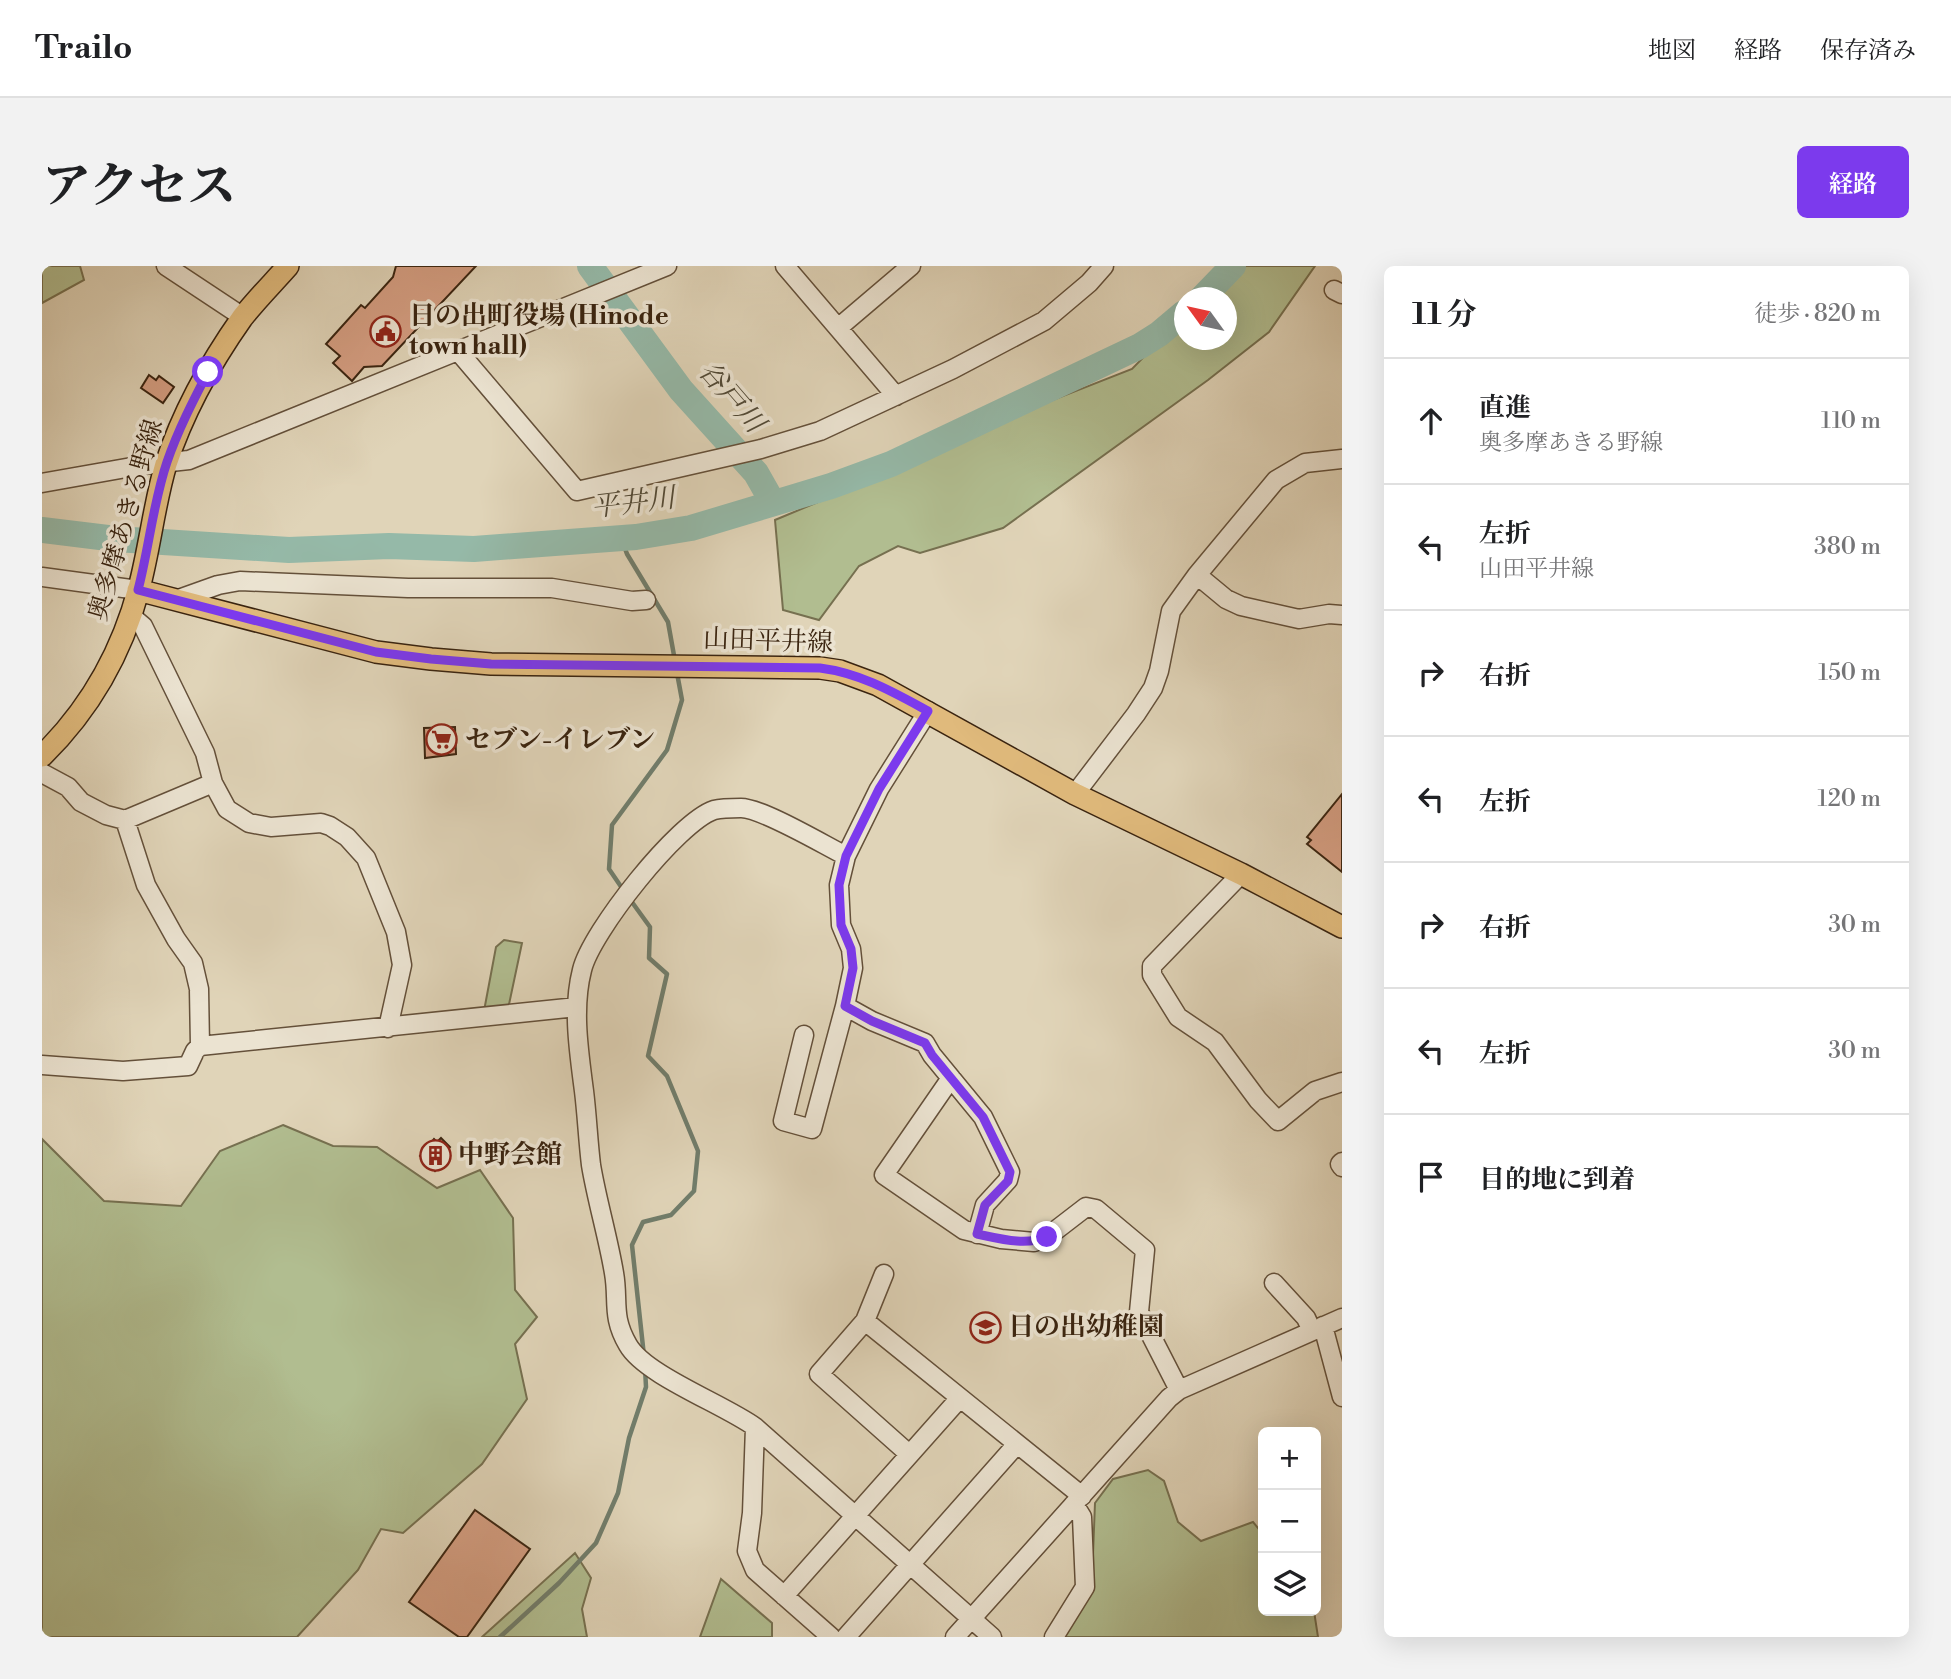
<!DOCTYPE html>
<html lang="ja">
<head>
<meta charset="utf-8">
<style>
  :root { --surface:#fff; --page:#f2f2f2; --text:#202124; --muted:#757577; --line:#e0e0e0; --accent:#7c3aed }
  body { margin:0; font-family:"Libre Bodoni","Noto Serif JP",serif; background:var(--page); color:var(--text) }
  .controls { position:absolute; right:21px; bottom:21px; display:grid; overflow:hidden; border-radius:10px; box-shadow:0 7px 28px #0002 }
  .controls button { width:63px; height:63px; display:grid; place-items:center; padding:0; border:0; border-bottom:2px solid var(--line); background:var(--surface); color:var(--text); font:35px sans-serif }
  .compass { position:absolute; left:1132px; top:21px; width:63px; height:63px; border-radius:50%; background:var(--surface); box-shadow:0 7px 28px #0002; rotate:303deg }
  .stop { position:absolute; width:21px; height:21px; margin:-16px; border:5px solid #7c3aed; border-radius:50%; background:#fff }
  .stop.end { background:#7c3aed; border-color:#fff; box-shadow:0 2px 7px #0008 }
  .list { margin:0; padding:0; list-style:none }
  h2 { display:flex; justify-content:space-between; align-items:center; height:91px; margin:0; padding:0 28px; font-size:30px }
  h2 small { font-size:23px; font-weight:400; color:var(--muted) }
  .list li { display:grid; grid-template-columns:46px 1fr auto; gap:21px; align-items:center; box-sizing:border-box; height:126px; padding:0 28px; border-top:2px solid var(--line) }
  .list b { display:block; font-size:26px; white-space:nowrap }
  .list p { margin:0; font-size:23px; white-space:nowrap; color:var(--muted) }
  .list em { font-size:23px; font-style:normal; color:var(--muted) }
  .icon { flex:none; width:38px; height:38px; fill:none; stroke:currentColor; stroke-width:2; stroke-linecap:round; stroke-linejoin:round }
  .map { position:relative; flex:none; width:1300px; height:1371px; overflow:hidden; border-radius:10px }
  header { display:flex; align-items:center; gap:42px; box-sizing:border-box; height:98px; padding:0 35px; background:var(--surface); border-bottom:2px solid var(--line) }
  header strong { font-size:33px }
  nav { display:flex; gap:38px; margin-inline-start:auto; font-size:24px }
  .intro { display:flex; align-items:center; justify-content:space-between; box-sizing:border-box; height:168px; padding:0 42px }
  h1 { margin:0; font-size:49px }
  .button { padding:18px 32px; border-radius:10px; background:var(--accent); color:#fff; font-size:24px; font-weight:700 }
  main { display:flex; gap:42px; padding:0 42px }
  aside { flex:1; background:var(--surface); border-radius:10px; box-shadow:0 7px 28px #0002 }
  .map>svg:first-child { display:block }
</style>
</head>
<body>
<header>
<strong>Trailo</strong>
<nav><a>地図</a><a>経路</a><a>保存済み</a></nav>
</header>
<div class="intro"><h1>アクセス</h1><a class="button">経路</a></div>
<main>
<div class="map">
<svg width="1300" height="1371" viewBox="0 0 1300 1371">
  <rect width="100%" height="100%" fill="#e0d4b8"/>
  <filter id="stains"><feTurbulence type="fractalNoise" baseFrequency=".00286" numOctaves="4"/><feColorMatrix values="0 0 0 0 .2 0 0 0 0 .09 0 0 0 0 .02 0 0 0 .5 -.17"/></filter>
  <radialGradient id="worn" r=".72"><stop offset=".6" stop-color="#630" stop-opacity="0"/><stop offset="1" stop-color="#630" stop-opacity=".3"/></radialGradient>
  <!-- green -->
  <path fill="#b1bd90" stroke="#767050" stroke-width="2" d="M0,0H38L42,14L0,37Z
    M1193,0H1273L1227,66L1166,114L961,262L878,287L856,280L817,300L777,354L741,344L733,254L788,231L942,161L1090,103L1142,50V74H1184V32L1161,31Z
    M462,674L480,677L466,743L442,745L454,681Z
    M241,859L291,880L335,881L395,922L438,904L471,952L473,1024L495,1051L473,1078L485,1133L440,1198L361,1267L339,1263L316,1304L255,1371H0V873L62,935L139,940L178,885Z
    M1106,1204L1122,1215L1136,1256L1159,1275L1211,1256L1221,1268V1345H1272L1276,1371H1022L1050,1314L1053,1237L1071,1213Z
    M533,1287L549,1312L540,1343L545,1371H440Z
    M679,1313L730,1357V1371H658Z"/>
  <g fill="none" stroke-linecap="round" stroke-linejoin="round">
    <!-- stream -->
    <path stroke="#717d6b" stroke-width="4.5" d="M579,272L585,288L626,356L633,395
      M582,625L567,603L570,559L625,484L640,434L635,407
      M587,632L608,661L607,692L625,708L606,790L625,810L656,885L652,925L629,949L601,956L590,979L602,1090
      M458,1371L517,1317L554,1277L576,1227L587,1172L604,1121L603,1102"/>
    <!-- river -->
    <path stroke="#95b9a8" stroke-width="26" d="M548,0L639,124L714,207L731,237
      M1160,32L1191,0
      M0,264L74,273L247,284L347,280L432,283L594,271L649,262L789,220L849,198L1098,80L1117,68L1142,47"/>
  </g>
  <!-- building -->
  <path fill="#d59e82" stroke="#3a2410" stroke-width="2" d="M354,0H434L340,100L322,101L310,115L291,97L298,90L284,78L319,39L323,42L351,11Z
    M107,109L114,114L117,110L132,121L121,137L99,122Z
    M413,461L414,488L383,492L382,462Z
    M1300,528V606L1265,578L1269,574L1265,571Z
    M399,872L408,881L404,886L408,890L393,905L378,890L392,873L395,876Z
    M433,1244L488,1283L425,1371H417L367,1336Z"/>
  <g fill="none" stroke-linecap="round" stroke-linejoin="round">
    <defs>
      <path id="minor" d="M124,0L201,51
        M743,0L854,130
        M1292,24L1300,28
        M796,62L869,0
        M416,85L535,225L719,183L778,165L911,103L1002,55L1047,17L1062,0
        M0,217L101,199L147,194L625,0
        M1155,309L1184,333L1199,340L1257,353L1287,348L1300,349
        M0,311L96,324
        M134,334L176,319L198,315L366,322H510L590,335L604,334
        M88,349L101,360L163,487L171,517L185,543L207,557L229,561L279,557L288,560L305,571L324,592L354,666L360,699L346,762
        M886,445L837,523L804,590L797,619L799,659L809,683L811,702L803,740L830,755L883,777L890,789L941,851L968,906L966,914L943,939L935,968
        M0,507L26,521L39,536L64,549L83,554L171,517
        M1033,528L1094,448L1111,422L1117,405L1129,345L1155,309L1234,214L1263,197L1300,193
        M83,554L104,619L134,673L151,697L157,723L158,780
        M804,590C782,579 720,542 699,542C691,542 680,542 672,544C636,556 549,666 540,704C530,743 537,786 542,825C545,849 546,874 549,899C555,935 566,971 572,1007C577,1035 569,1050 586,1079C603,1109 681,1138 713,1161L950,1371
        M1199,608L1110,700V709L1136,751L1173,776L1216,834L1236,855L1273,825L1300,816
        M762,769L741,855L770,863L803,740
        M0,799L81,805L146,800L153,785L158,780L535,741
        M909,812L842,909L922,964L959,973L992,976L1005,971L1044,941L1054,943L1103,984L1097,1046L1137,1124
        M1300,896L1298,898L1300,901
        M1232,1017L1264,1052L1270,1065
        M823,1055L842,1008
        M1281,1060L1300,1131
        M713,1161L710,1247L705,1285L713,1304L789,1371
        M867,1188L777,1108L823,1055L1040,1230
        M742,1330L917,1133
        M804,1371L975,1178
        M913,1371L1127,1132L1137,1124L1300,1052
        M1012,1371L1043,1321L1040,1251L1032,1238"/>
      <path id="major" d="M96,324L334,386L389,393L449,398L778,402L798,405L836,419L1033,528L1199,608L1300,661
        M0,490C47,444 80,386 97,322C108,281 112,238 124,198C141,146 169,96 200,52C214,34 231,17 246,0"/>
    </defs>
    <!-- minor casing -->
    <use href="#minor" stroke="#64503a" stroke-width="21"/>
    <!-- major casing -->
    <use href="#major" stroke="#3a2410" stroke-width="24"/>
    <!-- minor -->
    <use href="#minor" stroke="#ebe3d1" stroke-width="18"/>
    <!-- major -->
    <use href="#major" stroke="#e0ba7c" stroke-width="21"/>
  </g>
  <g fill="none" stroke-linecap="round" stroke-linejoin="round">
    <!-- route -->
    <path stroke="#7c3aed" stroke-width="9" d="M166,106C151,135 136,164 125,196C111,237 107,282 96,324L334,386L389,393L449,398L778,402C818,407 851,426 886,445L837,523L804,590L797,619L799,659L809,683L811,702L803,740L830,755L883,777L890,789L941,851L968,906L966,915L943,939L935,968C959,973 983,980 1005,971"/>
  </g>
  <!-- icons -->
  <defs>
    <symbol id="civic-ring" viewBox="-11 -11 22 22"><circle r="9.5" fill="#ebe3d1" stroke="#8f2418" stroke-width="1.5"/><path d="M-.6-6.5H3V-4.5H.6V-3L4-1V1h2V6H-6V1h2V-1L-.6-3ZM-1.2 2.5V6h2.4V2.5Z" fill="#8f2418"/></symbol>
    <symbol id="supermarket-ring" viewBox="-11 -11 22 22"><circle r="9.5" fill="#ebe3d1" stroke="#8f2418" stroke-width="1.5"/><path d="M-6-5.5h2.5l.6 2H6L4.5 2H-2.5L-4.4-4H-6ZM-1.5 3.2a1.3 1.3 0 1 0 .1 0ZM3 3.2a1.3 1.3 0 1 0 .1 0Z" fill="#8f2418"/></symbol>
    <symbol id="building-ring" viewBox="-11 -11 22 22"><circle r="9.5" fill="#ebe3d1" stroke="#8f2418" stroke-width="1.5"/><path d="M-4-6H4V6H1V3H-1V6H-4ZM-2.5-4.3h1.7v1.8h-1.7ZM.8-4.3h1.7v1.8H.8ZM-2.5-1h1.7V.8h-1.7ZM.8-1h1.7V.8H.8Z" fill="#8f2418"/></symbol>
    <symbol id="school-ring" viewBox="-11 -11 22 22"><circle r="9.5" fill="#ebe3d1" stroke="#8f2418" stroke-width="1.5"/><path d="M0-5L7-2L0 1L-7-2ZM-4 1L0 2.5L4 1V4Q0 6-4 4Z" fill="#8f2418"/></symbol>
  </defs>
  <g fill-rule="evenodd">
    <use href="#civic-ring" x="326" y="48" width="35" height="35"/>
    <use href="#supermarket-ring" x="382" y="456" width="35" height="35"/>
    <use href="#building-ring" x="376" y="872" width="35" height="35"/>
    <use href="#school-ring" x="926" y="1044" width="35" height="35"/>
  </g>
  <g text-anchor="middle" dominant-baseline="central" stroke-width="7" stroke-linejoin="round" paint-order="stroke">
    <!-- poi labels -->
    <g font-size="26" font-weight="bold" fill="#3a2410" stroke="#ebe3d1" text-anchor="start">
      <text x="367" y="50">日の出町役場 (Hinode<tspan x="367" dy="30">town hall)</tspan></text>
      <text x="423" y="474">セブン-イレブン</text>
      <text x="416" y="889">中野会館</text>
      <text x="966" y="1061">日の出幼稚園</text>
    </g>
    <!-- street labels -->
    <g font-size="26" fill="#3a2410" stroke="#ebe3d1">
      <text transform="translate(84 254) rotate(-74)">奥多摩あきる野線</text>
      <text transform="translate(726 375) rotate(2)">山田平井線</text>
    </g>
    <!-- water labels -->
    <g font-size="28" font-style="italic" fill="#514936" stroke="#ebe3d1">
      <text transform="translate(689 131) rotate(49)">谷戸川</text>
      <text transform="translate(591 237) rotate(-7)">平井川</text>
    </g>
  </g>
  <rect width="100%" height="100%" filter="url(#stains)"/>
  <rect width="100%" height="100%" fill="url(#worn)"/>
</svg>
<div class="controls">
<button>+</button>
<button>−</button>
<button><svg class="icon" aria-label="layers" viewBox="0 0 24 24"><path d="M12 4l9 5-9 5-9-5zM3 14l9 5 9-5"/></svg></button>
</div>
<svg class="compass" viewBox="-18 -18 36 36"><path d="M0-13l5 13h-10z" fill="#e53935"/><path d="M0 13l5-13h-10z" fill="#757577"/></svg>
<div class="stop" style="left:166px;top:106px"></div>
<div class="stop end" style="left:1005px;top:971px"></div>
</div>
<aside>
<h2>11 分<small>徒歩 · 820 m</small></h2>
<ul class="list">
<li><svg class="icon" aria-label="ahead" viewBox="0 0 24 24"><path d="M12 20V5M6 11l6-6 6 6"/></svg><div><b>直進</b><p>奥多摩あきる野線</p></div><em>110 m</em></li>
<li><svg class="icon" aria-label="left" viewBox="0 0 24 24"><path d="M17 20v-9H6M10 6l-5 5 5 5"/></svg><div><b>左折</b><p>山田平井線</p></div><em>380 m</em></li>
<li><svg class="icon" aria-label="right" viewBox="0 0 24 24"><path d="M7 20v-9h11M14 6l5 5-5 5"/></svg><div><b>右折</b></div><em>150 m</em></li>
<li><svg class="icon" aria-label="left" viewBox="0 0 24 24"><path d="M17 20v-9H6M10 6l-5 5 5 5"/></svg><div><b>左折</b></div><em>120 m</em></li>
<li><svg class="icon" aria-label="right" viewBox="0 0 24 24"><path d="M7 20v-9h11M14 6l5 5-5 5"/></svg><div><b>右折</b></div><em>30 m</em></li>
<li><svg class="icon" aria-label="left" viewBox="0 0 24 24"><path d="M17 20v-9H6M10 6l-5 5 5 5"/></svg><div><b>左折</b></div><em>30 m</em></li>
<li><svg class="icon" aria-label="arrive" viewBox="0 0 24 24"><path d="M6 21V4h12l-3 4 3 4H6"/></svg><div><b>目的地に到着</b></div></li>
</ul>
</aside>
</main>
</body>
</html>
